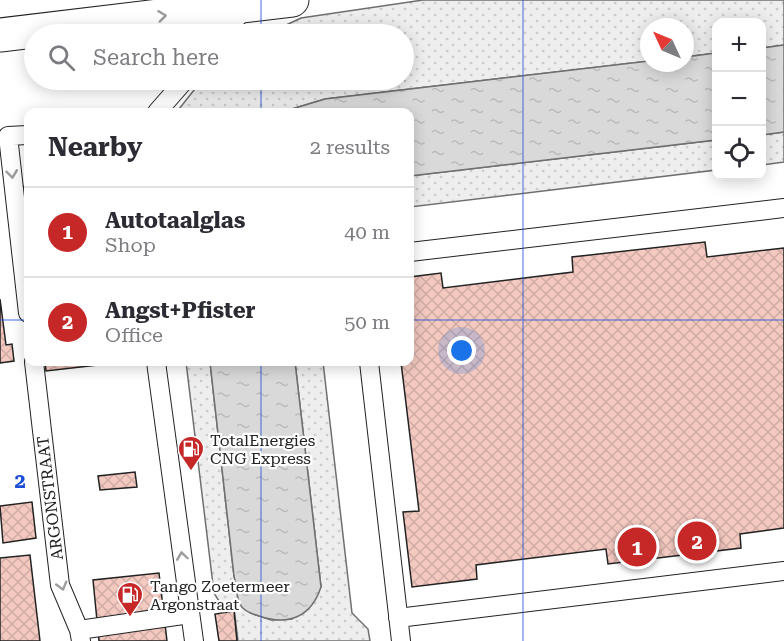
<!DOCTYPE html>
<html lang="en">
<head>
<meta charset="utf-8">
<style>
  :root { --surface:#fff; --page:#f2f2f3; --text:#2b2b33; --muted:#7c7c81; --line:#e1e1e2; --accent:#c62828 }
  body { margin:0; font-family:"Roboto Serif",serif; background:var(--page); color:var(--text) }
  .controls { position:absolute; right:18px; top:18px; display:grid; overflow:hidden; border-radius:12px; box-shadow:0 3px 15px #0003 }
  .controls button { width:54px; height:54px; display:grid; place-items:center; padding:0; border:0; border-bottom:2px solid var(--line); background:var(--surface); color:var(--text); font:30px sans-serif }
  .compass { position:absolute; left:640px; top:18px; width:54px; height:54px; border-radius:50%; background:var(--surface); box-shadow:0 3px 15px #0003; rotate:314deg }
  .you { position:absolute; left:462px; top:351px; width:21px; height:21px; margin:-15px; border:4px solid #fff; border-radius:50%; background:#1a73e8; box-shadow:0 0 0 9px #1a73e833 }
  .badge { display:grid; place-items:center; width:39px; height:39px; border-radius:50%; background:var(--accent); color:#fff; font-size:20px; font-weight:700 }
  .pin { position:absolute; translate:-50% -50%; border:3px solid #fff; box-shadow:0 2px 6px #0006 }
  .list { margin:0; padding:0; list-style:none }
  h2 { display:flex; justify-content:space-between; align-items:center; height:78px; margin:0; padding:0 24px; font-size:26px }
  h2 small { font-size:20px; font-weight:400; color:var(--muted) }
  .list li { display:grid; grid-template-columns:39px 1fr auto; gap:18px; align-items:center; box-sizing:border-box; height:90px; padding:0 24px; border-top:2px solid var(--line) }
  .list b { display:block; font-size:22px; white-space:nowrap }
  .list p { margin:0; font-size:20px; white-space:nowrap; color:var(--muted) }
  .list em { font-size:20px; font-style:normal; color:var(--muted) }
  .icon { flex:none; width:33px; height:33px; fill:none; stroke:currentColor; stroke-width:2; stroke-linecap:round; stroke-linejoin:round }
  .map { position:relative; flex:none; width:784px; height:641px; overflow:hidden }
  .search { position:absolute; background:var(--surface); box-shadow:0 3px 15px #0003; left:24px; top:24px; width:390px; height:66px; display:flex; align-items:center; gap:15px; box-sizing:border-box; padding:0 21px; border-radius:33px; color:var(--muted); font-size:22px }
  .panel { position:absolute; background:var(--surface); box-shadow:0 3px 15px #0003; left:24px; top:108px; width:390px; height:258px; border-radius:12px }
  .map>svg:first-child { display:block }
</style>
</head>
<body>
<div class="map">
<svg width="784" height="641" viewBox="0 0 784 641">
  <defs>
    <pattern id="grass-dots" width="8" height="8" patternUnits="userSpaceOnUse" patternTransform="scale(1.5)"><rect width="8" height="8" fill="#eee"/><path d="M2 2h.1M6 6h.1" fill="none" stroke="#ccc" stroke-width="1.8" stroke-linecap="round"/></pattern>
    <pattern id="water-ripples" width="26" height="14" patternUnits="userSpaceOnUse" patternTransform="scale(1.5)"><rect width="26" height="14" fill="#d9d9d9"/><path d="M2 4q2-2 4 0t4 0M15 11q2-2 4 0t4 0" fill="none" stroke="#bababa"/></pattern>
    <pattern id="building-cross-hatch" width="8" height="8" patternUnits="userSpaceOnUse" patternTransform="scale(1.5)"><rect width="8" height="8" fill="#f3c9c0"/><path d="M0 0l8 8M0 8l8-8" fill="none" stroke="#d0aca5"/></pattern>
  </defs>
  <rect width="100%" height="100%" fill="#fff"/>
  <!-- grass -->
  <path fill="url(#grass-dots)" stroke="#6f6f6f" stroke-width="1.5" d="M423,0H784V45L762,48V22H716V53L685,57V27H649V61L325,99L282,112H179V109L202,80H404V34H267L301,18Z
    M784,132V162L762,165V135Z
    M716,140V170L410,207V176Z
    M186,362H210L234,576L250,613L271,620L292,619L321,587L295,362H323L352,613L368,629L370,641H238L234,608H223L214,593Z"/>
  <!-- water -->
  <path fill="url(#water-ripples)" stroke="#6f6f6f" stroke-width="1.5" d="M784,45V132L762,135V48Z
    M716,53V140L410,176V112H282L325,99L649,61V63H685V57Z
    M210,362H295L321,587C311,617 289,626 259,616C252,614 243,611 240,604C236,596 236,584 234,576Z"/>
  <!-- building -->
  <path fill="url(#building-cross-hatch)" stroke="#222" stroke-width="1.5" d="M28,185V225L24,186Z
    M705,242L707,257L784,248V528L740,534L741,548L608,564L606,549L476,565L477,579L412,587L403,512L419,511L401,362H410V277L441,273L443,288L573,272L572,257Z
    M0,299L6,345L12,344L14,361L0,363Z
    M45,362H115V363L46,371Z
    M135,472L137,487L100,490L98,476Z
    M32,502L36,538L3,543L0,506Z
    M30,555L40,641H0V558Z
    M159,573L167,641H99L93,580Z
    M234,611L237,641H219L215,614Z"/>
  <g fill="none" stroke-linecap="round" stroke-linejoin="round">
    <defs>
      <path id="service" d="M223,34L246,7
        M157,112L185,80
        M28,135L8,136L28,313
        M410,252L784,208
        M34,362L60,585L79,630L81,641
        M156,362L194,641
        M369,362L401,641
        M398,618L784,571
        M79,630L190,614"/>
      <path id="tertiary" d="M0,35L292,0"/>
    </defs>
    <!-- service casing -->
    <use href="#service" stroke="#222" stroke-width="20"/>
    <!-- tertiary casing -->
    <use href="#tertiary" stroke="#222" stroke-width="35"/>
    <!-- service -->
    <use href="#service" stroke="#fff" stroke-width="18"/>
    <!-- tertiary -->
    <use href="#tertiary" stroke="#fff" stroke-width="33"/>
  </g>
  <!-- one-way arrows -->
  <defs><path id="oneway-chevron" d="M-2-3.5L2.5 0L-2 3.5" fill="none" stroke-width="1.6" stroke-linecap="round" stroke-linejoin="round" transform="scale(1.5)"/></defs>
  <g stroke="#9c9c9c">
    <use href="#oneway-chevron" transform="translate(162 16) rotate(-7)"/>
    <use href="#oneway-chevron" transform="translate(12 174) rotate(83)"/>
    <use href="#oneway-chevron" transform="translate(182 556) rotate(-98)"/>
    <use href="#oneway-chevron" transform="translate(62 586) rotate(74)"/>
  </g>
  <!-- grid -->
  <path fill="none" stroke="#1d4ed8" stroke-width="1.5" stroke-opacity="0.55" d="M261,0V34M523,0V641M261,80V112M0,320H28M410,320H784M261,362V641"/>
  <!-- icons -->
  <defs>
    <symbol id="fuel-pin" viewBox="-11 -11 22 30"><path d="M0 17L-7.5 6A9.5 9.5 0 1 1 7.5 6Z" fill="#c62828" stroke="#fff"/><path d="M-5.5-6h7V0h2V4h1.3V-2.5L3-4.5l.8-.8L6-3V5H2.5V1h-1V6h-7ZM-4.2-4.7v3.2H.2V-4.7Z" fill="#fff"/></symbol>
  </defs>
  <g fill-rule="evenodd">
    <use href="#fuel-pin" x="176" y="434" width="30" height="40"/>
    <use href="#fuel-pin" x="115" y="580" width="30" height="40"/>
  </g>
  <g text-anchor="middle" dominant-baseline="central" stroke-width="4.5" stroke-linejoin="round" paint-order="stroke">
    <!-- poi labels -->
    <g font-size="16" fill="#222" stroke="#fff" text-anchor="start">
      <text x="210" y="440">TotalEnergies<tspan x="210" dy="18">CNG Express</tspan></text>
      <text x="150" y="586">Tango Zoetermeer<tspan x="150" dy="18">Argonstraat</tspan></text>
    </g>
    <!-- street labels -->
    <g font-size="16" fill="#222" stroke="#fff">
      <text transform="translate(50 498) rotate(-97)">ARGONSTRAAT</text>
    </g>
  </g>
  <g font-size="20" text-anchor="middle" font-weight="bold" fill="#1d4ed8" stroke="#fff" stroke-width="4.5" stroke-linejoin="round" paint-order="stroke">
    <text x="20" y="488">2</text>
  </g>
</svg>
<div class="controls">
<button>+</button>
<button>−</button>
<button><svg class="icon" aria-label="locate" viewBox="0 0 24 24"><circle cx="12" cy="12" r="6"/><path d="M12 2v4M12 18v4M2 12h4M18 12h4"/></svg></button>
</div>
<svg class="compass" viewBox="-18 -18 36 36"><path d="M0-13l5 13h-10z" fill="#e53935"/><path d="M0 13l5-13h-10z" fill="#7c7c81"/></svg>
<div class="you"></div>
<div class="pin badge" style="left:637px;top:547px">1</div>
<div class="pin badge" style="left:697px;top:541px">2</div>
<div class="search"><svg class="icon" aria-label="search" viewBox="0 0 24 24"><circle cx="10" cy="10" r="6"/><path d="M15 15l6 6"/></svg>Search here</div>
<section class="panel">
<h2>Nearby<small>2 results</small></h2>
<ul class="list">
<li><span class="badge">1</span><div><b>Autotaalglas</b><p>Shop</p></div><em>40 m</em></li>
<li><span class="badge">2</span><div><b>Angst+Pfister</b><p>Office</p></div><em>50 m</em></li>
</ul>
</section>
</div>
</body>
</html>
